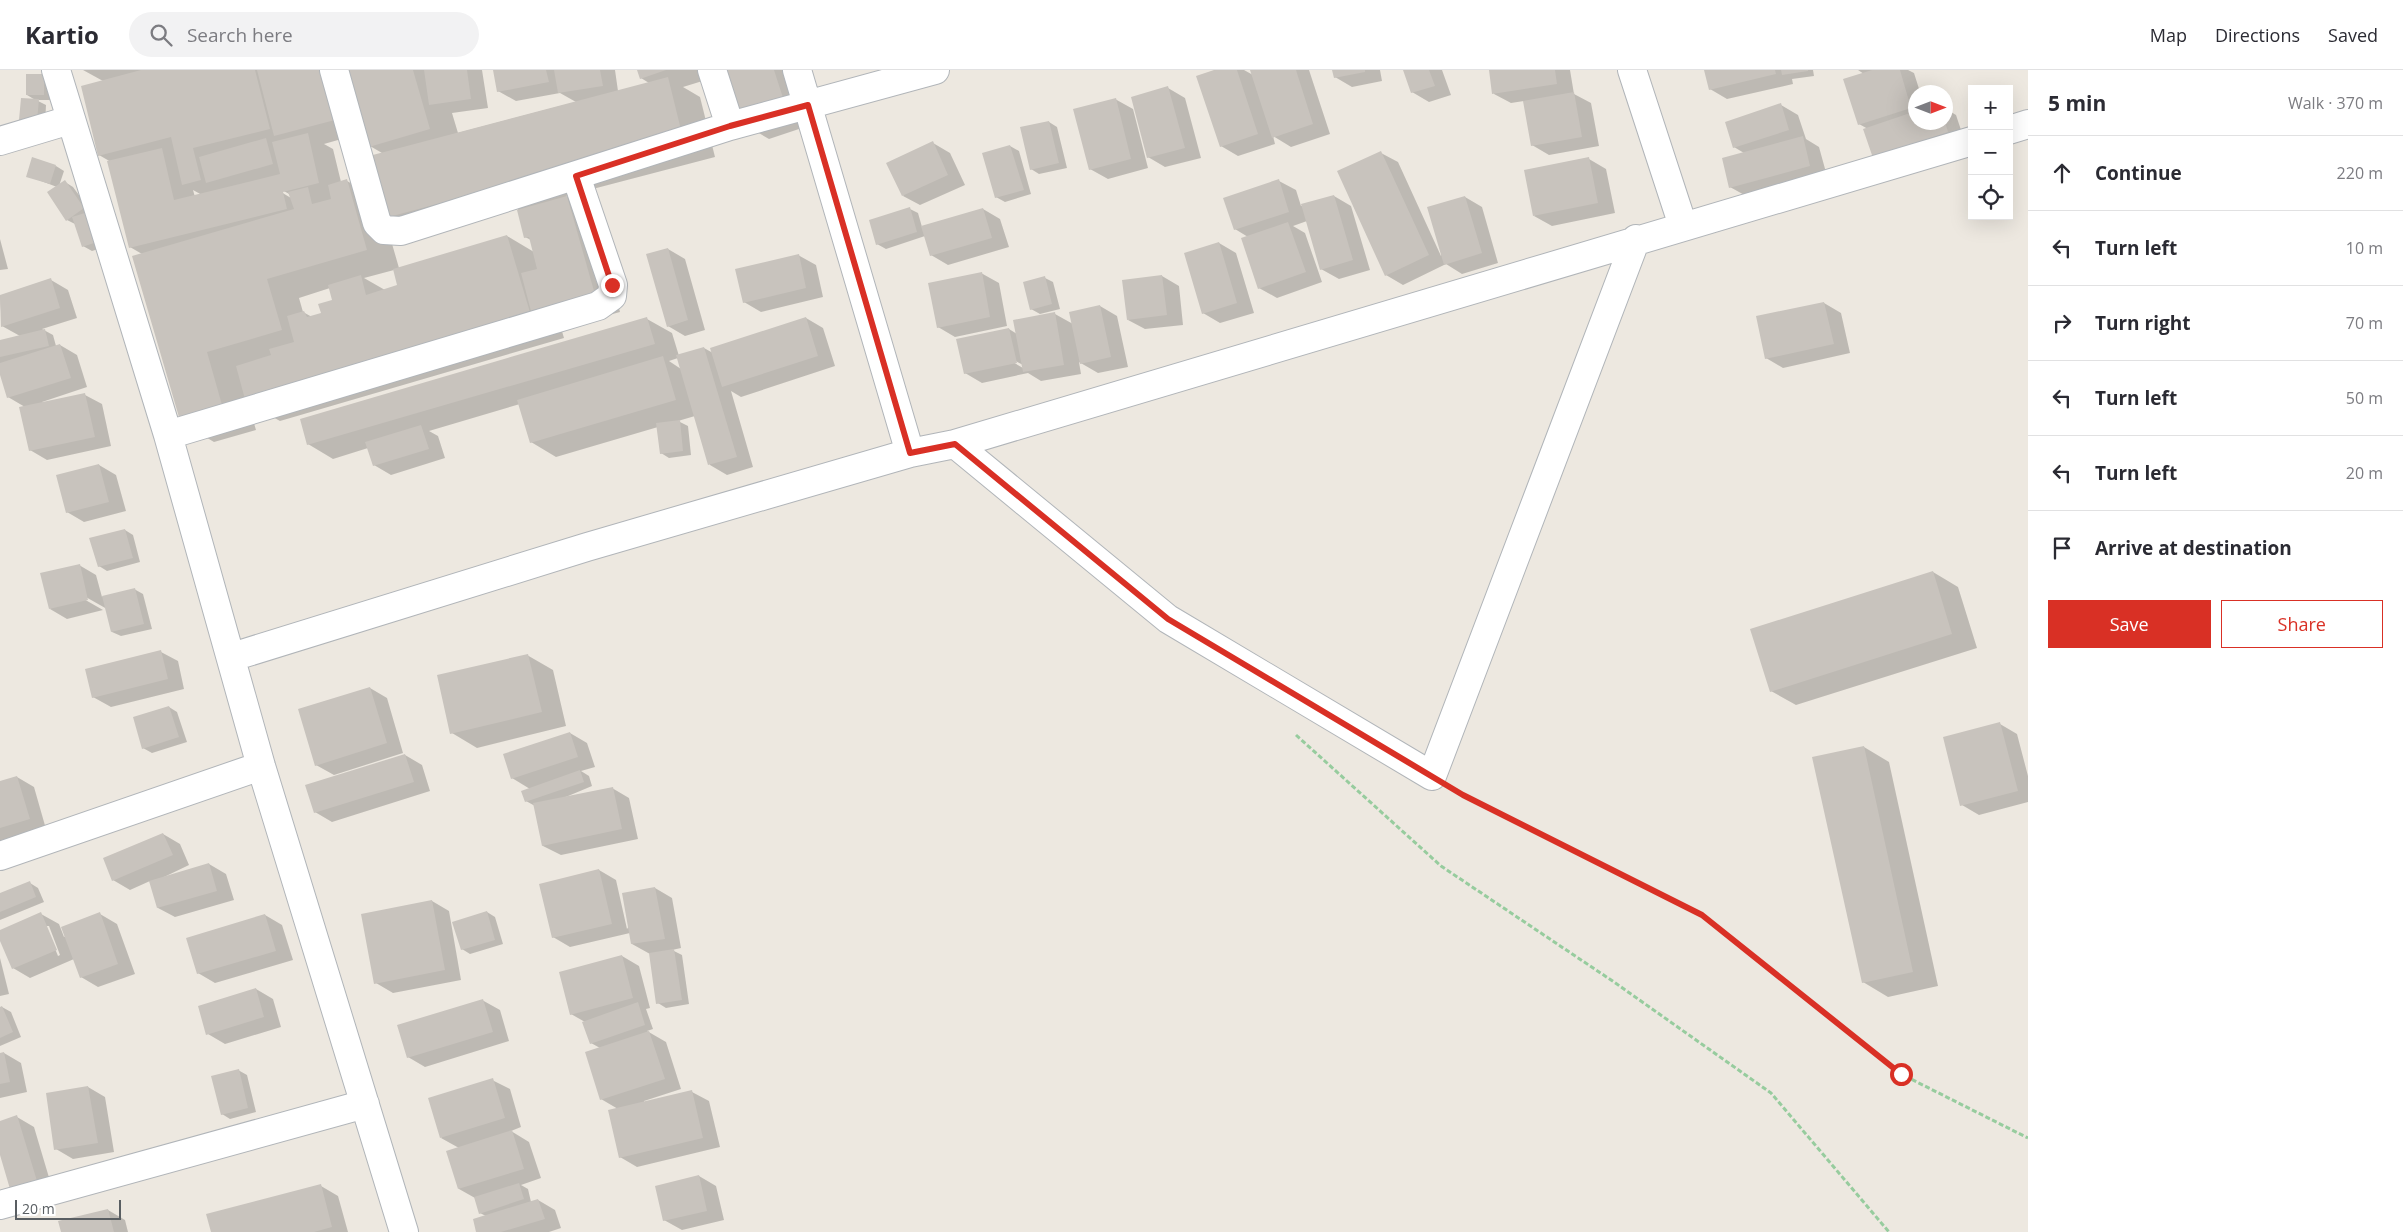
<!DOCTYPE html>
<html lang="en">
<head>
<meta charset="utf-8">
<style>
  :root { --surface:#fff; --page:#f2f2f3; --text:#2b2b33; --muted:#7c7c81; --line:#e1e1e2; --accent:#d93025 }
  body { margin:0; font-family:"Open Sans",sans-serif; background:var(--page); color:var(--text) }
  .controls { position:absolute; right:15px; top:15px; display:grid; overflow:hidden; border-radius:0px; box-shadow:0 5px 20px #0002 }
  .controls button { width:45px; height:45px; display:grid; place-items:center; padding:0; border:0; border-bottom:1px solid var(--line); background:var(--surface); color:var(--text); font:25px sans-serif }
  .compass { position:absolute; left:1908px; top:15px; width:45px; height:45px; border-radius:50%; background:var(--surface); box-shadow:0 5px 20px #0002; rotate:90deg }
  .scale { position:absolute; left:15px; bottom:12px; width:106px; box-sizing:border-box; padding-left:5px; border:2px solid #595e62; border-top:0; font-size:14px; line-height:18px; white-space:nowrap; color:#595e62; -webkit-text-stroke:4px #fff; paint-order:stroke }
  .stop { position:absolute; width:15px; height:15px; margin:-11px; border:4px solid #d93025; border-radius:50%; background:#fff }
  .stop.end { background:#d93025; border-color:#fff; box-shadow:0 1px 5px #0008 }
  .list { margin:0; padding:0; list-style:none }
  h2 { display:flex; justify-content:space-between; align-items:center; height:65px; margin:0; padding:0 20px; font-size:21px }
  h2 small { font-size:16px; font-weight:400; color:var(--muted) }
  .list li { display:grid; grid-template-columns:32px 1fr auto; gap:15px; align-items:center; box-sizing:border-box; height:75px; padding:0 20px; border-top:1px solid var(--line) }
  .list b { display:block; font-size:19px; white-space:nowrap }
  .list em { font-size:16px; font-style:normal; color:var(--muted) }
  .actions { display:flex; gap:10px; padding:15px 20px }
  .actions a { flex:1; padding:11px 0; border:1px solid var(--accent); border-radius:0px; text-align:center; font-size:18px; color:var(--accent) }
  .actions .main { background:var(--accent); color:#fff }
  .icon { flex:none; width:28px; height:28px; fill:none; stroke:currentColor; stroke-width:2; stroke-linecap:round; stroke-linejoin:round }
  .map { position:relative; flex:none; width:2028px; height:1162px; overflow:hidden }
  header { display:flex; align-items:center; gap:30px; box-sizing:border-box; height:70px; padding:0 25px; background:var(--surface); border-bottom:1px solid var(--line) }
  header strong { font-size:24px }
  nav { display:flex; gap:28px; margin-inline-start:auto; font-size:18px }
  .search { width:350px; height:45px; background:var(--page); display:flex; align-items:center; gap:12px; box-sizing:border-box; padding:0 18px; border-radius:28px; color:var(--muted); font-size:19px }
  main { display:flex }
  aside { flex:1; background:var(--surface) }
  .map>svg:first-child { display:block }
</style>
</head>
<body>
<header>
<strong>Kartio</strong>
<div class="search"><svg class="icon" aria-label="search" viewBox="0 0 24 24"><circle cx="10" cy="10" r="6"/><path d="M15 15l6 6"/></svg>Search here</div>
<nav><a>Map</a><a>Directions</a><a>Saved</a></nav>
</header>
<main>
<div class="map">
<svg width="2028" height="1162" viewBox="0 0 2028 1162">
  <rect width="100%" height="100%" fill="#ede8e0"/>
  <!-- shadow -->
  <path fill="#0003" fill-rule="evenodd" d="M83,0H342L359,64L324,74L333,79L341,112L347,111L382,131V83L370,76L347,0H482L488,38L452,43L458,63L576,32L560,23L516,31L498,21L494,0H615L618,21L649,13L641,8L638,0H800L817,53L769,69L736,50L722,5L683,17L700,27L715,87L566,126L593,142L620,242L561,258L564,268L280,351L248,333L256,360L214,372L182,353L142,184L130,177L111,92L99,85L103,11ZM193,120L202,125L195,127ZM282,120L291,125V128L281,122ZM518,139L525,167L531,170L534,182L507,166L399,198L384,146L419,166ZM394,200L399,216L385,220L364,208ZM330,218L334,231L323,244L312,247L303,242L299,228Z
    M1217,0H1244L1253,5L1251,0H1309L1330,64L1291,77L1273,66L1275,74L1238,86L1221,76Z
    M1333,0H1380L1382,11L1352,17L1335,7Z
    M1405,0H1442L1451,25L1429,32L1412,22Z
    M1490,0H1570L1574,24L1591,33L1599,76L1549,85L1532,75L1524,31L1511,33L1494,24Z
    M1705,0H1813L1814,6L1792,9L1793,14L1727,29L1710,19Z
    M1858,0H1908L1914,3L1920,22H1916V52H1946V39L1956,45L1965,72L1891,97L1868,59L1859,54L1864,4Z
    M43,5L52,30H36L46,35L45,55L21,49L37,31L27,25Z
    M1168,18L1185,28L1201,88L1165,97L1148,87Z
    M1115,29L1133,39L1148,98L1108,109L1090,99Z
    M1781,35L1798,45L1806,69L1819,77L1827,106L1748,127L1730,117L1744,83L1734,77Z
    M1049,52L1057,57L1067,98L1039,104L1031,99Z
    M933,73L950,83L965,115L920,135L903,126Z
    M1010,76L1019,81L1031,124L1005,132L996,127Z
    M1381,83L1398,92L1441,186L1465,127L1482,137L1498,193L1462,204L1446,194L1403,215L1386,205Z
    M1589,89L1606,99L1615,143L1552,156L1534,146Z
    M56,96L64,101L59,116L65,112L73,117L92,143L105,177L92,181L83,176L75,154L67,150L57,117L28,106Z
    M1279,111L1296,120L1301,136L1334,126L1351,136L1370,200L1339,209L1321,199L1307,151L1293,156L1305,163L1322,212L1277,228L1259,218L1248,167L1235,159Z
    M910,139L918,143L922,157L983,139L1000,149L1009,177L948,195L931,185L925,166L886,179L877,174Z
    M0,169L8,199L0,200Z
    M1219,173L1236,183L1254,243L1220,253L1203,243Z
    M668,179L685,189L705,260L685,266L668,256Z
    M798,185L816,195L823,227L761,242L744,232Z
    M981,203L999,213L1007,256L955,267L938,257Z
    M1162,206L1179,216L1183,255L1145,259L1128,250Z
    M1045,208L1053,212L1060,239L1040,244L1031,239Z
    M51,210L68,220L77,248L42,259L53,265L56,276L60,275L77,285L87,317L42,332V333L85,325L102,334L111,376L47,390L30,380L25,337L8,327L0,301V271L20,266L2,256L0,226Z
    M1824,233L1841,243L1850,283L1783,298L1766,288Z
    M1100,236L1117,246L1128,297L1098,303L1079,292L1081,304L1041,311L1028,303L982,313L965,303L1009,259L1017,264L1055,244L1073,254ZM1012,289L1023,295V298L1011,291Z
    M806,248L823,258L835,296L741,327L731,321L753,397L727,405L710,395L695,346L678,351L688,356L691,385L669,388L661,383L658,357L556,387L531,372L520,334L429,361L438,366L445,388L391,405L374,395L368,378L333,389L308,374L647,249L672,263L679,286L704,278L713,283ZM678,288L681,299L669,291Z
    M99,395L116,405L126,441L84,452L67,442Z
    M125,460L133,465L140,492L107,501L99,496Z
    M79,495L96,505L102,527L134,519L143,524L152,559L121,566L112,562L107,539L84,526L82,528L103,540L67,549L50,539Z
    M1933,502L1958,517L1977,578L1796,635L1771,621Z
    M161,582L178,591L184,619L111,637L93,627Z
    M527,585L553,600L566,656L477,678L452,663Z
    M370,618L387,628L403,683L334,705L316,695Z
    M169,637L177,642L187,672L152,683L143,678Z
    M2000,654L2017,664L2028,706V732L1979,745L1962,735Z
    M570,663L587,673L595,697L581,701L589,706L592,716L561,729L612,718L629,728L638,769L561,785L543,776L535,736L526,731L530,719L512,708Z
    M1864,677L1889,692L1938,916L1888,927L1863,912Z
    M405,685L422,695L430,721L332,752L315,742Z
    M17,707L34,717L46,759L0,773V712Z
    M163,764L180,774L189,795L162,808L209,794L226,804L234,830L175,847L158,838L150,811L130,820L113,810Z
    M599,800L616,810L627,859L655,818L672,828L681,878L672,880L682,885L689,934L666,938L658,933L650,884L632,874L630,863L570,877L553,867Z
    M30,813L38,818L44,832L0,850V824Z
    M432,831L449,841L461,910L393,923L376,913Z
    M487,842L495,847L503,874L470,884L462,879Z
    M41,844L59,854L64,867L100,844L117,854L135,904L98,917L81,907L74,889L30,908L13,898L0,868V861ZM46,856H49L60,885L58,886Z
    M265,845L282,855L293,890L215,913L198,903Z
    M622,886L639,896L650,938L646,939L653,959L647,961L666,972L681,1019L644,1031V1033L692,1022L709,1031L720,1077L637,1097L620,1087L618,1039L601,1029L600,978L591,973L585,952L571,944Z
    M0,888L9,924L0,926Z
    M256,919L273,929L281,957L225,974L208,964Z
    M482,930L500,940L509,971L425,997L408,987Z
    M2,937L11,942L21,967L0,976V938Z
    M4,983L21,993L27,1022L0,1028V984Z
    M238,1000L247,1005L256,1042L230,1049L222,1044Z
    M492,1010L510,1019L521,1057L511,1061L529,1072L541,1108L521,1115L528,1119L531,1132L538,1130L555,1140L561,1158L549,1162H478L486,1146L480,1143L475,1128L459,1119V1078L441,1068Z
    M88,1017L105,1027L114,1082L73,1089L56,1079Z
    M17,1047L34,1057L53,1121L29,1129L0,1080V1052Z
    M699,1106L716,1116L724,1150L682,1160L664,1150Z
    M321,1116L338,1126L348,1162H213Z
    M108,1140L125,1150L128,1162H62Z"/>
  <!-- building -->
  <path fill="#c8c3bd" d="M141,0H255L270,59L193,78L201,110L182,115L171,67L98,86L81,16Z
    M257,0H321L335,50L274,66Z
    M346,0H413L430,59L369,77Z
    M424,0H467L471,29L429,35Z
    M493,0H546L549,12L497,22Z
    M554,0H600L603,16L558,23Z
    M637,0H666L640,9Z
    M719,0H774L785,34L735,51Z
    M1214,0H1237L1258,64L1220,77L1196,6Z
    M1250,0H1296L1313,54L1272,68Z
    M1332,0H1365V2L1334,8Z
    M1403,0H1429L1435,16L1411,23Z
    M1489,0H1555L1557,14L1492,24Z
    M1704,0H1775L1776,4L1709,20Z
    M1781,0H1808V1L1782,5Z
    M1872,0H1900L1911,38L1858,55L1843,9Z
    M26,4H44V25H26Z
    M668,7L683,68L385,148L369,86Z
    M1168,16L1185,78L1147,88L1131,27Z
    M1574,22L1582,67L1531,76L1523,31Z
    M21,28L39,29L37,51L19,50Z
    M1116,28L1131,89L1089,100L1073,39Z
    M1781,33L1789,60L1733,78L1725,52Z
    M1916,41V52H1945L1948,62L1873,88L1863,59Z
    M1049,51L1059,93L1030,100L1020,57Z
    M308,63L319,113L283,122L287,139L129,178L107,91L162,78L174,130L280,104L272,72Z
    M1803,66L1810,96L1729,118L1722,88Z
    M266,68L273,94L206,113L199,87Z
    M933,71L948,105L902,126L886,93Z
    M1010,75L1024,120L995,128L982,83Z
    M1381,81L1429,185L1385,206L1337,101Z
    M32,87L56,95L50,114L26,107Z
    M1589,87L1598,133L1533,146L1524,100Z
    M347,109L367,180L267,209L282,260L207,282L224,342L181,354L132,186L294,139L288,122L308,117L312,134L331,129L328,115Z
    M1279,109L1289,142L1234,160L1223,128Z
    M65,110L84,138L66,151L47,122Z
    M1334,125L1353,190L1320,200L1301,134Z
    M567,126L596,228L532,245L521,203L537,199L529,167L524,168L517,140Z
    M1465,126L1482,183L1444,195L1427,137Z
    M910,137L917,162L876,175L869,150Z
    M983,138L992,168L930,186L921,156Z
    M88,142L97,172L82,177L72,147Z
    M1288,152L1306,202L1258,219L1241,168Z
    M507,165L532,249L246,333L236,296L271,285L269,279L294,272L287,246L304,241L307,247L321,243L318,234L332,230L328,215L361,205L366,225L397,215L393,199Z
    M1219,172L1237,233L1202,244L1184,183Z
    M668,178L688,250L667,257L646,184Z
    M799,184L806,218L743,233L735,199Z
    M982,202L990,247L937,258L928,213Z
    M1162,205L1167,245L1127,250L1122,210Z
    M1045,206L1052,234L1030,240L1023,212Z
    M51,208L60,238L1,257L0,225Z
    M1824,232L1834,274L1765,289L1756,246Z
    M1100,235L1111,287L1080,294L1069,242Z
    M1055,242L1064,295L1023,302L1013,250Z
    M647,247L655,274L307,375L300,349Z
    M806,247L818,286L722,317L710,278Z
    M1009,258L1017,293L964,304L956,269Z
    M45,259L49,276L0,287V270Z
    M60,274L71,308L7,328L0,305V293Z
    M704,277L737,387L708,395L676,285Z
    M663,286L676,330L530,373L517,330Z
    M85,323L95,367L29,381L19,337Z
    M680,350L683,381L660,384L656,353Z
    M421,355L429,379L373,396L365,372Z
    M99,394L109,432L66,443L56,405Z
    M125,459L133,488L98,497L89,468Z
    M80,494L88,530L49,539L40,503Z
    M1933,501L1952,564L1770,622L1750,559Z
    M135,518L144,554L111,562L102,526Z
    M161,580L168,609L92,628L85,599Z
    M528,584L542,642L450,664L437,605Z
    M370,617L387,673L315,696L298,639Z
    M169,636L179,667L142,679L133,647Z
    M2000,652L2018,721L1960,736L1943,667Z
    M570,662L578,687L511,709L503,684Z
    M1864,676L1913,902L1862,913L1812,687Z
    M405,684L414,712L314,743L305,715Z
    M580,700L584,712L525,732L521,721Z
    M17,706L30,749L0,758V711Z
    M613,717L622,759L542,776L533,733Z
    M163,763L173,785L112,811L103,788Z
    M209,793L217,821L157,838L149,811Z
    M599,799L612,854L552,868L539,814Z
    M30,811L36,827L0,842V823Z
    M655,817L665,869L631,874L622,823Z
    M432,830L445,900L374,914L361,844Z
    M487,841L495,870L461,880L452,852Z
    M41,842L57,880L12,899L0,871V860Z
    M100,842L118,894L80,908L61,857Z
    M265,844L276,881L197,904L186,868Z
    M674,879L682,930L656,934L649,883Z
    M622,885L633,928L570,945L559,902Z
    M256,918L264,947L206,965L198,936Z
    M483,929L493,962L407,988L397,955Z
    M638,932L645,955L590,974L582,952Z
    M2,936L13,962L0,968V937Z
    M649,961L665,1009L600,1030L585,982Z
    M4,982L10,1012L0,1014V983Z
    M239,999L248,1038L221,1045L211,1006Z
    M493,1008L505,1048L440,1068L428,1028Z
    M88,1016L98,1073L54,1080L46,1023Z
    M692,1020L703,1068L619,1088L608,1040Z
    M17,1045L37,1111L10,1119L0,1085V1051Z
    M512,1060L524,1099L458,1119L446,1081Z
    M699,1105L707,1141L663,1151L655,1116Z
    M519,1113L524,1129L479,1144L474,1127Z
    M321,1114L332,1157L314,1162H211L206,1144Z
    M538,1129L545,1149L501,1162H476L473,1149Z
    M108,1139L114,1162H61L58,1151Z"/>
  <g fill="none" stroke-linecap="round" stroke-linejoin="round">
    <defs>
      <path id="minor" d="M56,0L168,365L261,696L404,1162
        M334,0L377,153L384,160L401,161L730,56L935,0
        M712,0L730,56
        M797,0L910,383
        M1632,0L1683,156
        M2009,60L2028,54
        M0,71L70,50
        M168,365L598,236L612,226L613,215L576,106
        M955,374L1168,549L1432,706L1636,169
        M232,587L587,477L910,383L955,374L1972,71
        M0,786L261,696
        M0,1135L365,1034"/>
    </defs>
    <!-- minor casing -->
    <use href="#minor" stroke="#b1b5b9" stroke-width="30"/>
    <!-- path -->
    <path stroke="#97cc9e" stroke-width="3" stroke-dasharray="5 2.5" stroke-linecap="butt" d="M1296,665L1441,796L1614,912L1771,1023L1889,1162
      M1458,722L1702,845L1901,1004L2028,1068"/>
    <!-- minor -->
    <use href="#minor" stroke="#fff" stroke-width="28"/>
  </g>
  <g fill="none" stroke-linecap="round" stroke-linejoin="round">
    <!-- route -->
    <path stroke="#d93025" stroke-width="6" d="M612,215L576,106L730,56L808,35L910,383L955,374L1168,549L1463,725L1702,845L1901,1004"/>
  </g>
</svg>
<div class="controls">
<button>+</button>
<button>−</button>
<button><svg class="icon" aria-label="locate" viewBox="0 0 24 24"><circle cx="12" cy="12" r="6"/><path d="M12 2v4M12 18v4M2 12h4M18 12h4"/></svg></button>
</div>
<svg class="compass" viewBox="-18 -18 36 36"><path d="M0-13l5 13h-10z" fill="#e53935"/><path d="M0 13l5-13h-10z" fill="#7c7c81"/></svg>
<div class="scale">20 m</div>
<div class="stop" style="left:1901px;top:1004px"></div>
<div class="stop end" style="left:612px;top:215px"></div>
</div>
<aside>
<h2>5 min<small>Walk · 370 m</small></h2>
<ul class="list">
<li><svg class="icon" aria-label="ahead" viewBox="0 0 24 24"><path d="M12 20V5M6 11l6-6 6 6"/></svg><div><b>Continue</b></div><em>220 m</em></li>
<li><svg class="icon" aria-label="left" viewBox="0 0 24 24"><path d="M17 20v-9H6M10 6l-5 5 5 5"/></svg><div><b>Turn left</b></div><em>10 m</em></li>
<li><svg class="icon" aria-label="right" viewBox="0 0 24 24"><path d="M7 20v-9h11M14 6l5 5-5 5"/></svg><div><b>Turn right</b></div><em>70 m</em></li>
<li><svg class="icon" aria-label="left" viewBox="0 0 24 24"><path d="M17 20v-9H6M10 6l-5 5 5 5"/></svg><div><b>Turn left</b></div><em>50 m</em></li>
<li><svg class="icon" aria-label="left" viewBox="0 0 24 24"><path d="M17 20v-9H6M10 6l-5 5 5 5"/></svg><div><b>Turn left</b></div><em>20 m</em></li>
<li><svg class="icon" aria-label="arrive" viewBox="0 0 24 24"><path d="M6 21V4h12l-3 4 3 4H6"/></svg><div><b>Arrive at destination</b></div></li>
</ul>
<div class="actions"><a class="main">Save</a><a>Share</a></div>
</aside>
</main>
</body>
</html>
